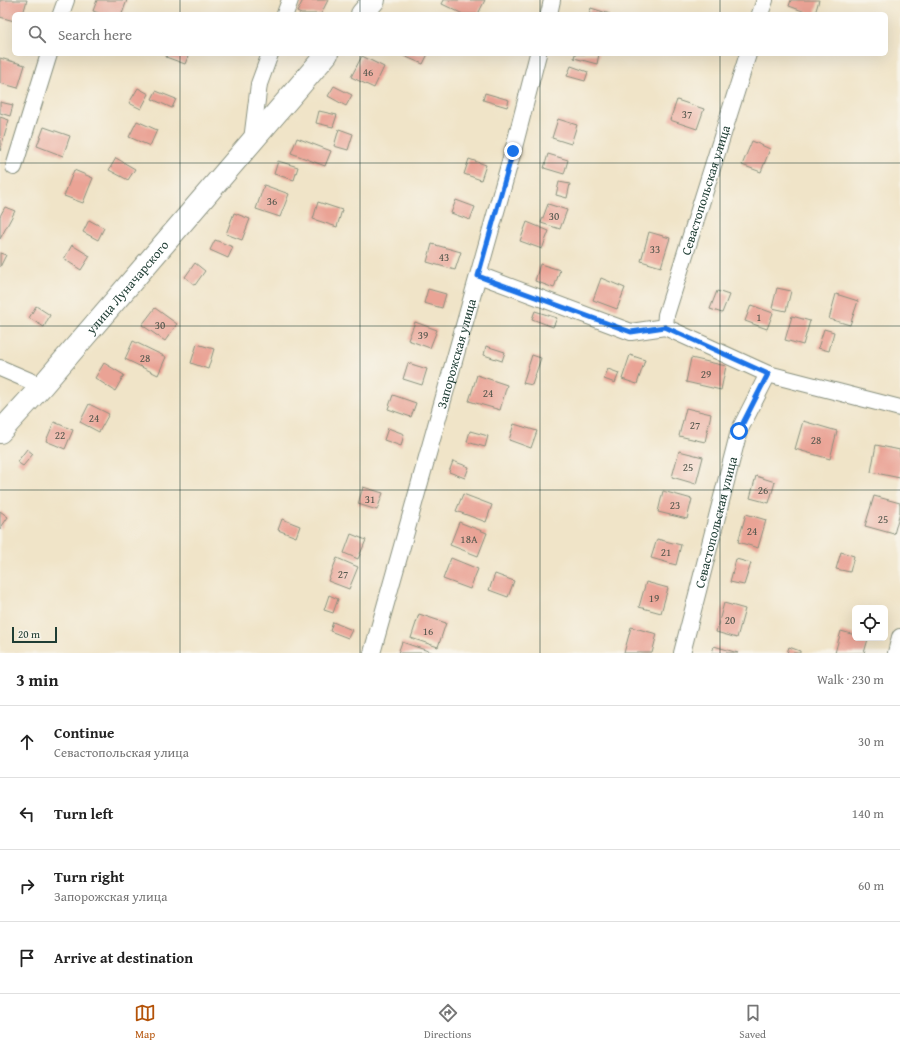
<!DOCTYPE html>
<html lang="en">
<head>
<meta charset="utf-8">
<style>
  :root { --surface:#fff; --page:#f6f6f6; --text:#222; --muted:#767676; --line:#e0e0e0; --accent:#b45309 }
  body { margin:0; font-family:"Gentium Book Plus",serif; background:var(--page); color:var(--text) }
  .controls { position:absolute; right:12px; bottom:12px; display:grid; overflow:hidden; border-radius:6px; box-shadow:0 4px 16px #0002 }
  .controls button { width:36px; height:36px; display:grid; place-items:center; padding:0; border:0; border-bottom:1px solid var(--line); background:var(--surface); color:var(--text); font:20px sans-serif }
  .scale { position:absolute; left:12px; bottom:10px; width:45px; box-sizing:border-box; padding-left:4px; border:2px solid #1f3d34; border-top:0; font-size:11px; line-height:14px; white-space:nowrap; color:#1f3d34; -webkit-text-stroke:3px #f7f3e8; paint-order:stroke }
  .stop { position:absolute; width:12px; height:12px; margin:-9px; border:3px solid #1a73e8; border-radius:50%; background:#fff }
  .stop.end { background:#1a73e8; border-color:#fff; box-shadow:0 1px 4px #0008 }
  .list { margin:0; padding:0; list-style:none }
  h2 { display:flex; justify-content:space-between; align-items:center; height:52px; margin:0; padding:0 16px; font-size:17px }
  h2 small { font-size:13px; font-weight:400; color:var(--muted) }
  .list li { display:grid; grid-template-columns:26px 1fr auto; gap:12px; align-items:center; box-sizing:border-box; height:72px; padding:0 16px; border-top:1px solid var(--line) }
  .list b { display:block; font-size:15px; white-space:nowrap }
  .list p { margin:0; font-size:13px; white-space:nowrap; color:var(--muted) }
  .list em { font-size:13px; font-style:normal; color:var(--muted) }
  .icon { flex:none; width:22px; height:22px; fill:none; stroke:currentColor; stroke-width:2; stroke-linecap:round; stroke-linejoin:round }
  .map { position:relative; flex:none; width:900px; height:653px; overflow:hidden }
  .search { position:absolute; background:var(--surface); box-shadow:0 4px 16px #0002; left:12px; right:12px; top:12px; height:44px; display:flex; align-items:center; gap:10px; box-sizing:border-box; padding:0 14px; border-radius:6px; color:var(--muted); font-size:15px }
  .sheet { height:340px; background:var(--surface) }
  nav { display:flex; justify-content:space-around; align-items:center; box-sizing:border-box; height:56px; border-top:1px solid var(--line); background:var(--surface); font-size:11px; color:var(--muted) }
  nav a { display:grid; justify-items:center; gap:2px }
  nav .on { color:var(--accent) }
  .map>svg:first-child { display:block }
</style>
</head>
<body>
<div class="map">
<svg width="900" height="653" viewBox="0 0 900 653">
  <rect width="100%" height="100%" fill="#f7f3e8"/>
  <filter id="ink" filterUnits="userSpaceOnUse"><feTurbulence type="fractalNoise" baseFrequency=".025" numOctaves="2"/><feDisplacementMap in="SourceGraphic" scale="8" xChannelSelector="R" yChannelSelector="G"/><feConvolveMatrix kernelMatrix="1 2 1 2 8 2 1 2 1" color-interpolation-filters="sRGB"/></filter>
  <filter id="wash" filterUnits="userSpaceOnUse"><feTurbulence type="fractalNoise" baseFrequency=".012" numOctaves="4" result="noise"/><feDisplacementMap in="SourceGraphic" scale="16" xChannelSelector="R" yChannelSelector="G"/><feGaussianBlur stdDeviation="0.9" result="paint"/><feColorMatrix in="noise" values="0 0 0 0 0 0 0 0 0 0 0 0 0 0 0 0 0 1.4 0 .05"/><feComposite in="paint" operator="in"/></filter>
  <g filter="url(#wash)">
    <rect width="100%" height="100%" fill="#f0e4c8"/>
    <g id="blocks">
      <!-- building -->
      <path fill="#eaa395" d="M0,0H27L23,14H14V21L0,17Z
        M97,0H127L122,14H101L93,11Z
        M303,0H328L321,14H301L297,12Z
        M444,0H485L478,14H463L442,4Z
        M791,0H819L815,14H811L789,6Z
        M591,8L610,14H589Z
        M167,54H189L185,64L166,57Z
        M399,54H428L423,64Z
        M575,54H599L597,64L574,58Z
        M362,56L384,67L374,88L351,77Z
        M0,58L25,65L18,88L0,83Z
        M571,66L588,72L585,81L567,76Z
        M334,86L352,95L346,106L328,96Z
        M138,88L149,94L141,109L129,103Z
        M156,91L176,99L172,108L152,99Z
        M485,93L509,100L507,107L483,100Z
        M677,100L704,109L697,129L670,120Z
        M0,102L13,105L10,116L0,113Z
        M319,111L337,115L333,127L316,123Z
        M0,117L9,120L0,151Z
        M558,119L577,125L571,144L552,138Z
        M137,121L157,130L150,146L129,137Z
        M44,127L70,136L63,156L37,146Z
        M339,129L353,134L348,150L334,146Z
        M297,138L331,151L325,166L291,153Z
        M752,141L770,149L761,172L742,165Z
        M548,154L568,160L564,174L544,168Z
        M116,158L135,169L128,180L109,170Z
        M469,159L486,165L481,180L464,174Z
        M278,161L298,167L294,180L274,174Z
        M74,170L93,178L83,203L64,196Z
        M559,182L570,184L567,198L556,195Z
        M264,185L289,194L280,217L256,209Z
        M456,200L475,207L470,220L451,213Z
        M318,202L342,210L337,227L313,219Z
        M548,204L567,210L560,229L541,223Z
        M5,207L15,211L0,239V216Z
        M234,213L250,219L242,240L226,234Z
        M89,220L104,228L98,240L83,232Z
        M527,222L549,231L542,249L520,241Z
        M649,232L670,238L661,267L641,261Z
        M215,240L233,247L228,258L210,250Z
        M432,244L461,252L455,270L427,262Z
        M72,245L90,256L81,270L64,259Z
        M0,253L6,255L0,267Z
        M195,263L205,271L195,285L185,277Z
        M540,264L560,270L554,288L535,281Z
        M601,278L625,288L617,309L593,300Z
        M777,288L791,291L786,311L772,308Z
        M428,289L446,294L442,308L424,303Z
        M717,291L729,295L722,313L710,309Z
        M836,294L858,301L850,325L829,319Z
        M751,305L773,313L767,329L745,321Z
        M36,306L50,315L44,327L29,318Z
        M155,308L177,324L165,341L142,325Z
        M535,311L557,318L553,327L532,319Z
        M792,316L810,321L803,345L785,340Z
        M415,322L437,330L430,348L408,340Z
        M824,329L834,332L829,351L818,348Z
        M133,341L166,357L158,375L125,359Z
        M197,344L214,349L208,369L191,363Z
        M486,346L505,352L502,361L484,355Z
        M532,355L541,358L532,385L523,383Z
        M630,355L645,360L637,384L622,379Z
        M691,358L726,366L721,390L686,382Z
        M104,363L124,375L115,391L95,378Z
        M408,363L427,369L422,385L403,379Z
        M608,369L619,373L615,383L604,379Z
        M477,375L507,385L500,410L469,401Z
        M393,395L416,403L411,417L388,409Z
        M89,404L109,414L99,432L80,422Z
        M686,408L711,414L705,442L679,436Z
        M803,421L837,431L830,459L795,449Z
        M54,422L73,430L65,449L46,441Z
        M514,424L537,431L531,448L509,440Z
        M388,428L404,434L401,446L384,440Z
        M470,431L488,436L485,447L467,442Z
        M876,445L900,450V478L871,472Z
        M27,449L33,454L23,466L17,462Z
        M679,451L703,457L696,484L672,477Z
        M453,461L469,467L465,478L449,472Z
        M756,476L775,482L769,503L750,498Z
        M363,487L383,493L377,510L358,504Z
        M663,491L692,499L687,519L658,512Z
        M463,494L492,505L486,522L456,511Z
        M874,496L900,503V512L894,534L865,526Z
        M0,511L8,517L0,529Z
        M746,514L766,520L758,548L738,542Z
        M282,519L300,526L296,537L278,530Z
        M459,522L487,533L478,556L450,545Z
        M351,534L366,540L358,559L344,553Z
        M657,539L681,545L676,565L651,558Z
        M841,552L854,556L850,572L836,569Z
        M337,558L358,567L349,589L328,581Z
        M451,558L478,569L470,589L443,579Z
        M736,559L751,563L744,585L730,582Z
        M495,574L514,581L508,597L489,590Z
        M646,582L668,588L661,613L639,607Z
        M329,595L338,599L333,613L324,610Z
        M724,603L745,609L737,638L716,632Z
        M419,614L446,623L438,647L411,638Z
        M333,622L352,630L348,638L330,631Z
        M631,627L657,634L652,653H624Z
        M841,631L855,635V638L868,639L864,653H835Z
        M402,642L434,653H398Z
        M714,646L738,653H712Z
        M789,647L800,651V653H787Z"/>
    </g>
  </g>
  <g filter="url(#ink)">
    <use href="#blocks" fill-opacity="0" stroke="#88907e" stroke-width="1"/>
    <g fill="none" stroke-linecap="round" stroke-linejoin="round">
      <defs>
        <g id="street">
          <path d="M61,14L66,0"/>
          <path d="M285,14L290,0"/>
          <path d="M549,14L552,0"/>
          <path d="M760,14L765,0"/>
          <path d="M252,140L259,84L270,54"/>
          <path d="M14,167L49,54"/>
          <path d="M479,275L631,332L665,327L768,374L900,408"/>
          <path id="s1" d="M665,327L666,315L748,54"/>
          <path d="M0,368L42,386"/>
          <path id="s2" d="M372,653L513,151L538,54"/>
          <path id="s3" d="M682,653L739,431L768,374"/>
          <path d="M896,653L900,637"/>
        </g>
        <g id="secondary">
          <path d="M362,14L374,0"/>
          <path id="s4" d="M0,432L42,386L327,54"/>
        </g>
      </defs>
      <!-- street casing -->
      <use href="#street" stroke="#88907e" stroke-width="18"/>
      <!-- secondary casing -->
      <use href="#secondary" stroke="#88907e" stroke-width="24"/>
      <!-- street -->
      <use href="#street" stroke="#fff" stroke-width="16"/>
      <!-- secondary -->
      <use href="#secondary" stroke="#fff" stroke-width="22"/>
    </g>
  </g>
  <g fill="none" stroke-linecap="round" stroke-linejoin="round" filter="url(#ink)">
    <!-- route -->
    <path stroke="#1a73e8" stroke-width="5" d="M513,151L478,276L631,332L665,327L768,374L739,431"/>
  </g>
  <!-- grid -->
  <path fill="none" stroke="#1f3d34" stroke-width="1" stroke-opacity="0.55" d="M180,0V14M360,0V14M540,0V14M720,0V14M180,54V653M360,54V653M540,54V653M720,54V653M0,163H900M0,326H900M0,490H900"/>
  <g text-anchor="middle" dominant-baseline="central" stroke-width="3" stroke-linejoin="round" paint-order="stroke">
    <!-- number labels -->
    <g font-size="11" fill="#52564c">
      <text x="368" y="72">46</text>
      <text x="687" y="114">37</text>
      <text x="272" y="201">36</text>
      <text x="554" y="216">30</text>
      <text x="655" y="249">33</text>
      <text x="444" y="257">43</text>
      <text x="759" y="317">1</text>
      <text x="160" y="325">30</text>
      <text x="423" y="335">39</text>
      <text x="145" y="358">28</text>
      <text x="706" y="374">29</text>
      <text x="488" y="393">24</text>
      <text x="94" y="418">24</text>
      <text x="695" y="425">27</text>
      <text x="60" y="435">22</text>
      <text x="816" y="440">28</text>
      <text x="688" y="467">25</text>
      <text x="763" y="490">26</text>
      <text x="370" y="499">31</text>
      <text x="675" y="505">23</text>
      <text x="883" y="519">25</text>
      <text x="752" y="531">24</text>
      <text x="469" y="539">18А</text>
      <text x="666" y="552">21</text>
      <text x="343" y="574">27</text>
      <text x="654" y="598">19</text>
      <text x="730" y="620">20</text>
      <text x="428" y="631">16</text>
    </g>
    <!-- street labels -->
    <g font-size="13" fill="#1f3d34" stroke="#f7f3e8">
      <text stroke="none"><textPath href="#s1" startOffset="143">Севастопольская улица</textPath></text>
      <text stroke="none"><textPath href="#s4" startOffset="193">улица Луначарского</textPath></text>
      <text stroke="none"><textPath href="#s2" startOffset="311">Запорожская улица</textPath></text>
      <text stroke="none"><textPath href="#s3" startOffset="135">Севастопольская улица</textPath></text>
    </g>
  </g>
</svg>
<div class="controls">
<button><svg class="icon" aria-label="locate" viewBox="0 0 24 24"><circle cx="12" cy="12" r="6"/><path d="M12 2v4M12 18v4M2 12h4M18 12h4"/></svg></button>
</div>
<div class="scale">20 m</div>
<div class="stop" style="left:739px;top:431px"></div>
<div class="stop end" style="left:513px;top:151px"></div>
<div class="search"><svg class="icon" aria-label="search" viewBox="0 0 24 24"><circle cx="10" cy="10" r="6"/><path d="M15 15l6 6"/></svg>Search here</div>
</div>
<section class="sheet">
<h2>3 min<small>Walk · 230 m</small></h2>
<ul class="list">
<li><svg class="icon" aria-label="ahead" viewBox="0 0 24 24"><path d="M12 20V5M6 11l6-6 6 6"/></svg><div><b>Continue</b><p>Севастопольская улица</p></div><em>30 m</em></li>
<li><svg class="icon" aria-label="left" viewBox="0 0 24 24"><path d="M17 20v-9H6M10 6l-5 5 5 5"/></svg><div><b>Turn left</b></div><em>140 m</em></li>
<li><svg class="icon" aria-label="right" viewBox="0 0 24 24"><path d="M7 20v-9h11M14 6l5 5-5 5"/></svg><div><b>Turn right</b><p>Запорожская улица</p></div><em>60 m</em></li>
<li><svg class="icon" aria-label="arrive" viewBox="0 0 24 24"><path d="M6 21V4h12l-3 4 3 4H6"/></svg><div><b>Arrive at destination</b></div></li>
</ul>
</section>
<nav>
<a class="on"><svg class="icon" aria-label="map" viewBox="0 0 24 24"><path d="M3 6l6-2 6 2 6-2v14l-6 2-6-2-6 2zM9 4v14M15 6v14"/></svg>Map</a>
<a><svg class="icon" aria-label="directions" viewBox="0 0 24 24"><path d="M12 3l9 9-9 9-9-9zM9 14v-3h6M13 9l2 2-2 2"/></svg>Directions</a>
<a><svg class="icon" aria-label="saved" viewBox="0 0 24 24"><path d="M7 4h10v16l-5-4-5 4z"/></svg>Saved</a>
</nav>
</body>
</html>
